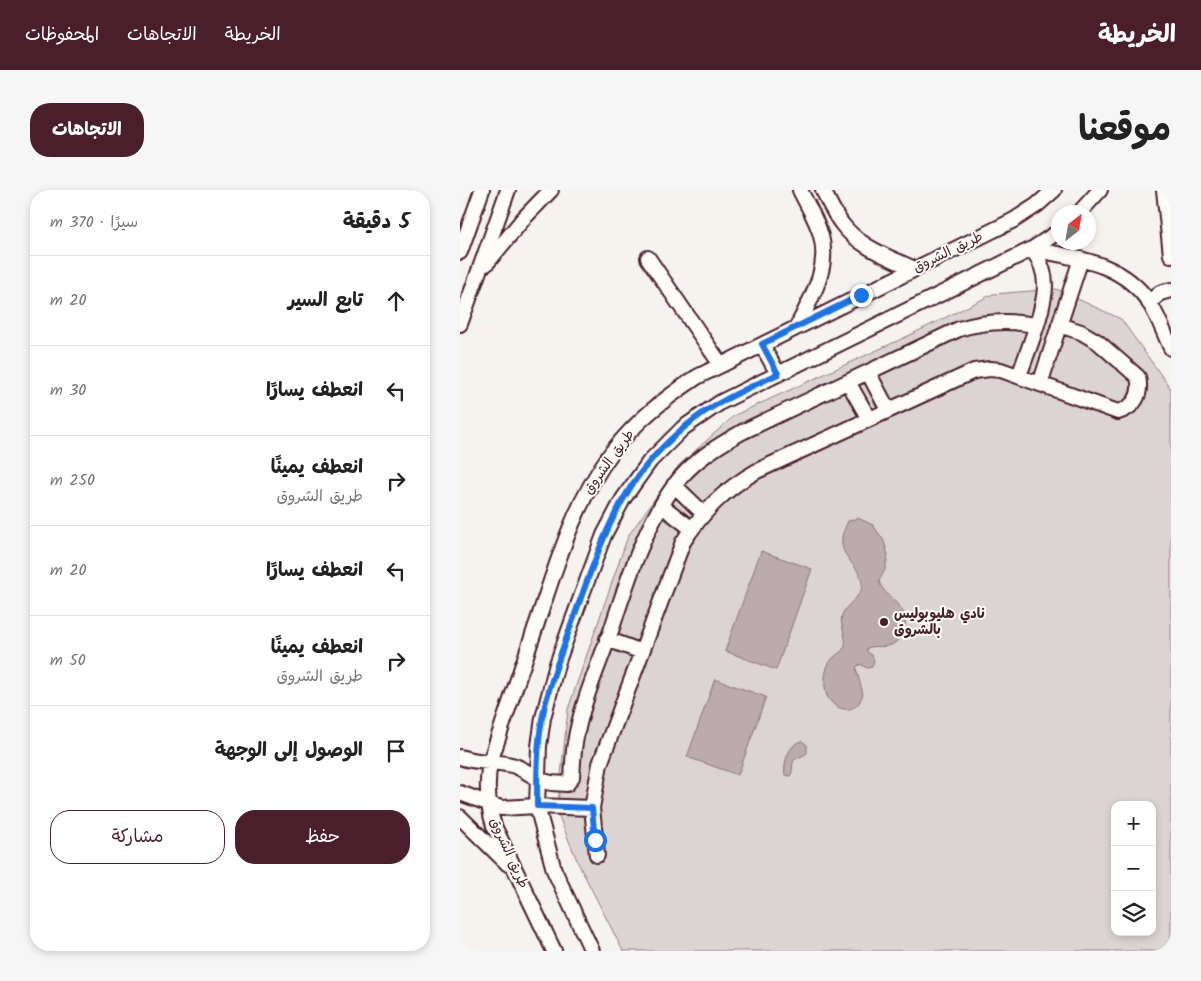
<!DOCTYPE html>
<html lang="ar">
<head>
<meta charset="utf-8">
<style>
  :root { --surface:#fff; --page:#f6f6f6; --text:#222; --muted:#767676; --line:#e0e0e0; --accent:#4a1f2b }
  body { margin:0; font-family:Kalam,"Playpen Sans Arabic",sans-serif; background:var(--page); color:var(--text); direction:rtl }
  .controls { position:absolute; right:15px; bottom:15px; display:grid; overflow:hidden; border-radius:10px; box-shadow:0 2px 8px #0003 }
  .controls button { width:45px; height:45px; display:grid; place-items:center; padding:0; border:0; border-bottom:1px solid var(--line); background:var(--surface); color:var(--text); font:25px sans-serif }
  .compass { position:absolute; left:591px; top:15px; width:45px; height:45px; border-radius:50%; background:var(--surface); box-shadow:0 2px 8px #0003; rotate:31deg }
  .stop { position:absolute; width:15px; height:15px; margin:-11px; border:4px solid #1a73e8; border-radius:50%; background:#fff }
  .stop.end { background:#1a73e8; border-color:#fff; box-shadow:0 1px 5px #0008 }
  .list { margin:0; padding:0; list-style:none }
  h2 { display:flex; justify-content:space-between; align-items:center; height:65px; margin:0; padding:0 20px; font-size:21px }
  h2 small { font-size:16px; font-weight:400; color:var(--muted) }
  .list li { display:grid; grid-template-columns:32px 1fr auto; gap:15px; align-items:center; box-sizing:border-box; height:90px; padding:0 20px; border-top:1px solid var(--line) }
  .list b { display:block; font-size:19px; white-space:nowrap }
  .list p { margin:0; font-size:16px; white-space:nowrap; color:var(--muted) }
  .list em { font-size:16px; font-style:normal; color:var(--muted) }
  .actions { display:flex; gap:10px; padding:15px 20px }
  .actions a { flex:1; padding:11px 0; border:1px solid var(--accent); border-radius:20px; text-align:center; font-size:18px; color:var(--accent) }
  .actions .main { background:var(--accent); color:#fff }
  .icon { flex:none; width:28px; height:28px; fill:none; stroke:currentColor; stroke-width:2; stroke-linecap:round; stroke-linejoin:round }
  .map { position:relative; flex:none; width:711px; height:761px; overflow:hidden; direction:ltr; border-radius:20px }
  header { display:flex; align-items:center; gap:30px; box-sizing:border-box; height:70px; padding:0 25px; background:var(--accent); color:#fff }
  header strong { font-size:24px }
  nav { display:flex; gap:28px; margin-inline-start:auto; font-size:18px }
  .intro { display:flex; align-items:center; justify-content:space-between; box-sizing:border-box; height:120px; padding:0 30px }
  h1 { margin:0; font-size:35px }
  .button { padding:12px 22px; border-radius:20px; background:var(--accent); color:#fff; font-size:18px; font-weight:700 }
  main { display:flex; gap:30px; padding:0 30px }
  aside { flex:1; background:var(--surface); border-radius:20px; box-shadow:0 2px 8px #0003 }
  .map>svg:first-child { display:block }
</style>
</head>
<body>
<header>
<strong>الخريطة</strong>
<nav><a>الخريطة</a><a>الاتجاهات</a><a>المحفوظات</a></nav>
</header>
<div class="intro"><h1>موقعنا</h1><a class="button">الاتجاهات</a></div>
<main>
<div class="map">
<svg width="711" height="761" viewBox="0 0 711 761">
  <rect width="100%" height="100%" fill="#f6f3ef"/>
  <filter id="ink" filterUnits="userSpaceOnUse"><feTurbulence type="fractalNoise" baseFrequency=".02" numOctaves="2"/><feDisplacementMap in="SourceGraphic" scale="10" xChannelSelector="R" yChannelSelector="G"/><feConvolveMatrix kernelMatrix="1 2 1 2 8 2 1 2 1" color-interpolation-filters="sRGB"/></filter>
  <g filter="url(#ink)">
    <!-- green -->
    <path fill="#dcd4d2" stroke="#937a7e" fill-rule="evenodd" d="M596,99L661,129L711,199V761H163L119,675L97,622L108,519L168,346L218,276L275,225L448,146L533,104ZM655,615H692V742H655Z"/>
    <!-- water -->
    <path fill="#bbabac" stroke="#8e7378" d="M398,328L413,335L424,351L428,365L425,380L419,391C424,409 454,417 443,441C440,448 438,452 431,455C424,458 415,455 407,458V462L412,465L414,471L412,477L407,478L400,474L396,478L403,504C402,507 400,512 398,514C388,525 372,517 367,506C363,495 364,478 372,469C376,464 383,462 385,456C387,446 379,435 382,425C386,414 400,408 402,397C404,379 379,367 382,349C382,343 386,336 388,331Z
      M301,361L352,379L316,480L265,461Z
      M255,489L306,507L278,585L227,567Z
      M342,551L347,555V563C344,566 338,567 335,569C331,573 334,581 330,586L325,585C323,573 329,553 342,551Z"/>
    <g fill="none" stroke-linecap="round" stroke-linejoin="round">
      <defs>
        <path id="minor" d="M363,0C369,12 374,24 382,34C399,57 429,67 454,79
          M704,0L711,65
          M620,22L640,0
          M572,59C616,68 662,72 689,112C698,126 704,143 711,158
          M0,62L22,0
          M188,68L261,175
          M26,74L64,28L91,0
          M689,113L700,103L711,100
          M0,134L48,0
          M337,137C351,108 370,79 361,46C357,30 347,15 340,0
          M302,155L318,184
          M408,182L428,220
          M559,186C567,163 585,119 585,95C585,82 580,70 572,59
          M388,192L409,229
          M580,194L621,69
          M214,295L243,323
          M202,316L232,339
          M147,449L182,462
          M0,567C18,574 37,570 55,576C66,580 75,589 87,592C93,594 100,593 107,594L112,587C113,576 113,564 115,553C121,514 139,475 152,438C168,389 184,338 214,296C231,272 257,256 282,242L499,139C525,131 549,130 576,135
          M0,603L41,618L77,616L132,618
          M0,627L48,674
          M137,665L132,618L140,574L223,352C243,321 265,299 297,281L514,181L530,179L541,180L658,222C675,217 682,204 678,187L638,152L621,142L599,135
          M94,761L34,636C27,614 26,595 30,572C47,522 64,472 81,421C100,364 116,311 152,262C177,230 204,209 237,187L554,30L577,15L594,0
          M132,761L94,680L77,616L79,556L83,528L97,474L120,410L144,345L163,309L190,271L223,238L261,212L572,59L598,42"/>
      </defs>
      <!-- minor casing -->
      <use href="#minor" stroke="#4a1f2b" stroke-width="18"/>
      <!-- minor -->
      <use href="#minor" stroke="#fdfcf7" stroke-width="14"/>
    </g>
  </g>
  <g fill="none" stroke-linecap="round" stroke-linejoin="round" filter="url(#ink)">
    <!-- route -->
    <path stroke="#1a73e8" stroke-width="6" d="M135,650L132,618L77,616C77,587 77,557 82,529C89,493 103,458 115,424C135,370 152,315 190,271C209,249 237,224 263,211C281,201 299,193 318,184L302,154L401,105"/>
  </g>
  <!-- markers -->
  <circle fill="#4a1f2b" stroke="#fdfcf7" stroke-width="2" cx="424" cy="432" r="5"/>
  <g text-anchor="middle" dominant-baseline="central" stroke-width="4" stroke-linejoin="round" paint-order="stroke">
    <!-- street labels -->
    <g font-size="14" fill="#4a1f2b" stroke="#fdfcf7">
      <text transform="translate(488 62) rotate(-26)">طريق الشروق</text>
      <text transform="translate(149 272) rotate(-54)">طريق الشروق</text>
      <text transform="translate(49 663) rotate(66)">طريق الشروق</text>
    </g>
    <!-- poi labels -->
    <g font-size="14" font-weight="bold" fill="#4a1f2b" stroke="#fdfcf7" text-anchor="start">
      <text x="434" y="424">نادي هليوبوليس<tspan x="434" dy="16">بالشروق</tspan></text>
    </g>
  </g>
</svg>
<div class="controls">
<button>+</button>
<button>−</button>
<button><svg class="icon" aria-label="layers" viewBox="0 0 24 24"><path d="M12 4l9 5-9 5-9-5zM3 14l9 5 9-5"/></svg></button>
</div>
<svg class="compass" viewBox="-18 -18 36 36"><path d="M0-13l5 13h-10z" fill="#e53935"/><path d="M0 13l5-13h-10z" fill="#767676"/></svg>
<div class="stop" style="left:135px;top:650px"></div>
<div class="stop end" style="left:401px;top:105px"></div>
</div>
<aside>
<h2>5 دقيقة<small>سيرًا · 370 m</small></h2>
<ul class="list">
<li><svg class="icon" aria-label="ahead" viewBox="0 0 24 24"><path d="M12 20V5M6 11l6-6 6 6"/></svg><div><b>تابع السير</b></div><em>20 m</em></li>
<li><svg class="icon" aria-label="left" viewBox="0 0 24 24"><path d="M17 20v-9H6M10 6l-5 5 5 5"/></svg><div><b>انعطف يسارًا</b></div><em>30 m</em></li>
<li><svg class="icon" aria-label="right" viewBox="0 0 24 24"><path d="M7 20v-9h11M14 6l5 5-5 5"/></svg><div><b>انعطف يمينًا</b><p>طريق الشروق</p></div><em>250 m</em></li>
<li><svg class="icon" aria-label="left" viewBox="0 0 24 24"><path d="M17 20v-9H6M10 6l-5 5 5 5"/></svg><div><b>انعطف يسارًا</b></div><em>20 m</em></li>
<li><svg class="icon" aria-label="right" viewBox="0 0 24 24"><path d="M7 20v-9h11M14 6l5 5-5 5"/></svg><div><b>انعطف يمينًا</b><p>طريق الشروق</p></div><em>50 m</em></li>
<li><svg class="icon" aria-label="arrive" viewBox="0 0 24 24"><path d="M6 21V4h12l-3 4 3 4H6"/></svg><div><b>الوصول إلى الوجهة</b></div></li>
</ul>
<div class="actions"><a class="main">حفظ</a><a>مشاركة</a></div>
</aside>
</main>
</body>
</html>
